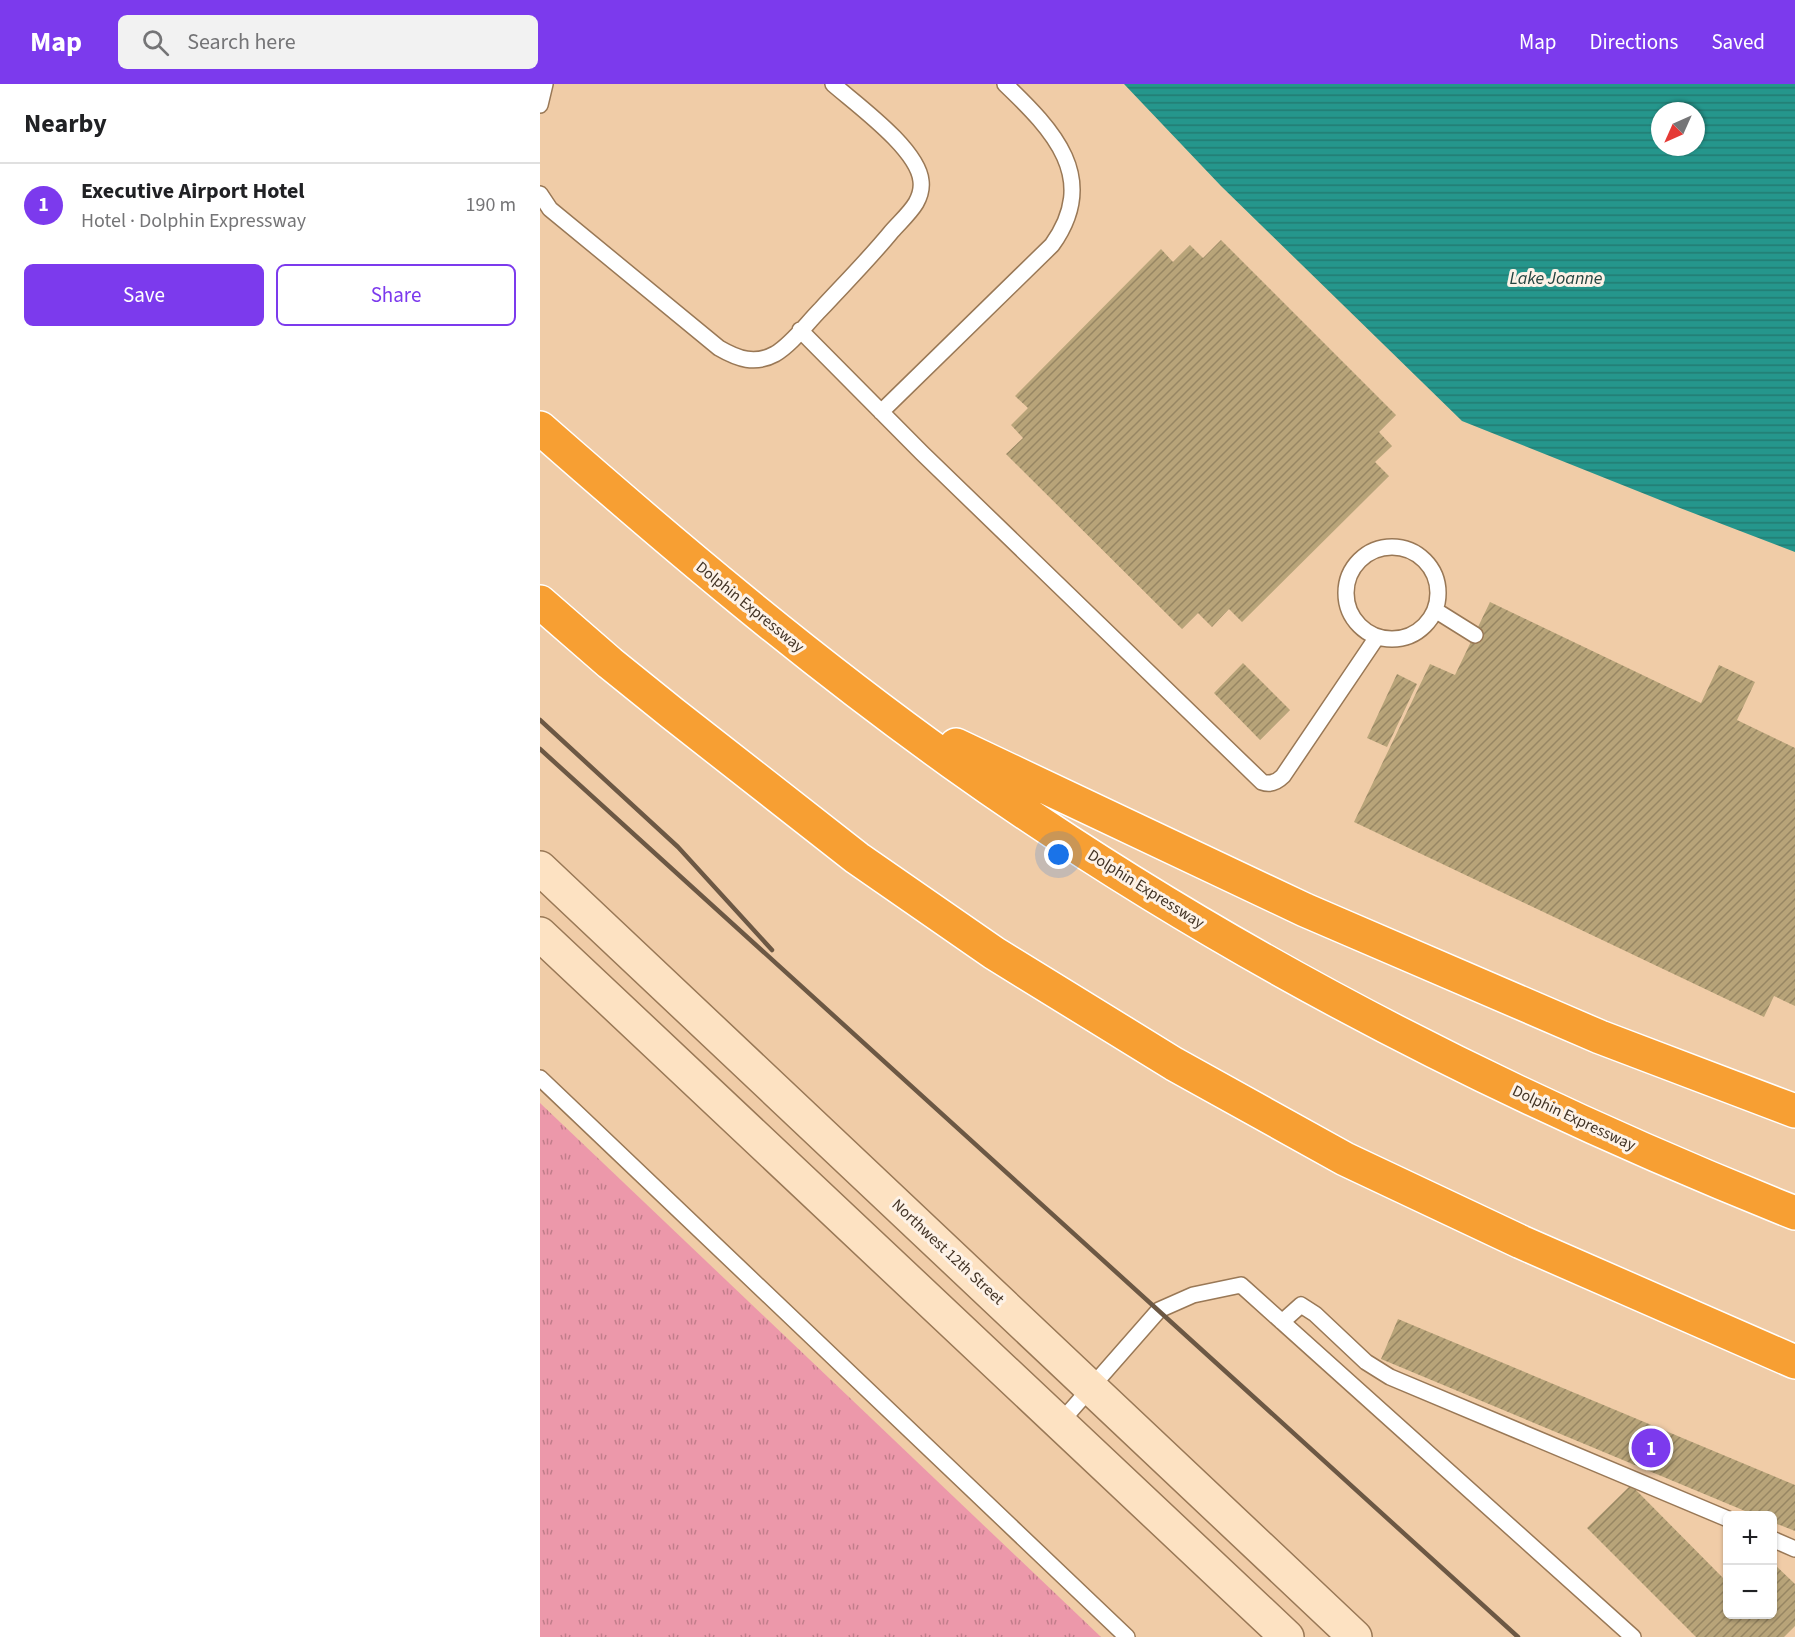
<!DOCTYPE html>
<html lang="en">
<head>
<meta charset="utf-8">
<style>
  :root { --surface:#fff; --page:#f2f2f2; --text:#202124; --muted:#757577; --line:#e0e0e0; --accent:#7c3aed }
  body { margin:0; font-family:"Source Sans 3",sans-serif; background:var(--page); color:var(--text) }
  .controls { position:absolute; right:18px; bottom:18px; display:grid; overflow:hidden; border-radius:9px; box-shadow:0 2px 4px #0004 }
  .controls button { width:54px; height:54px; display:grid; place-items:center; padding:0; border:0; border-bottom:2px solid var(--line); background:var(--surface); color:var(--text); font:30px sans-serif }
  .compass { position:absolute; left:1111px; top:18px; width:54px; height:54px; border-radius:50%; background:var(--surface); box-shadow:0 2px 4px #0004; rotate:225deg }
  .you { position:absolute; left:519px; top:771px; width:21px; height:21px; margin:-15px; border:4px solid #fff; border-radius:50%; background:#1a73e8; box-shadow:0 0 0 9px #1a73e833 }
  .badge { display:grid; place-items:center; width:39px; height:39px; border-radius:50%; background:var(--accent); color:#fff; font-size:20px; font-weight:700 }
  .pin { position:absolute; translate:-50% -50%; border:3px solid #fff; box-shadow:0 2px 6px #0006 }
  .list { margin:0; padding:0; list-style:none }
  h2 { display:flex; justify-content:space-between; align-items:center; height:78px; margin:0; padding:0 24px; font-size:26px }
  h2 small { font-size:20px; font-weight:400; color:var(--muted) }
  .list li { display:grid; grid-template-columns:39px 1fr auto; gap:18px; align-items:center; box-sizing:border-box; height:84px; padding:0 24px; border-top:2px solid var(--line) }
  .list b { display:block; font-size:22px; white-space:nowrap }
  .list p { margin:0; font-size:20px; white-space:nowrap; color:var(--muted) }
  .list em { font-size:20px; font-style:normal; color:var(--muted) }
  .actions { display:flex; gap:12px; padding:18px 24px }
  .actions a { flex:1; padding:14px 0; border:2px solid var(--accent); border-radius:9px; text-align:center; font-size:21px; color:var(--accent) }
  .actions .main { background:var(--accent); color:#fff }
  .icon { flex:none; width:33px; height:33px; fill:none; stroke:currentColor; stroke-width:2; stroke-linecap:round; stroke-linejoin:round }
  .map { position:relative; flex:none; width:1255px; height:1553px; overflow:hidden }
  header { display:flex; align-items:center; gap:36px; box-sizing:border-box; height:84px; padding:0 30px; background:var(--accent); color:#fff }
  header strong { font-size:28px }
  nav { display:flex; gap:33px; margin-inline-start:auto; font-size:21px }
  .search { width:420px; height:54px; background:var(--page); display:flex; align-items:center; gap:15px; box-sizing:border-box; padding:0 21px; border-radius:9px; color:var(--muted); font-size:22px }
  main { display:flex }
  aside { flex:1; background:var(--surface) }
  .map>svg:first-child { display:block }
</style>
</head>
<body>
<header>
<strong>Map</strong>
<div class="search"><svg class="icon" aria-label="search" viewBox="0 0 24 24"><circle cx="10" cy="10" r="6"/><path d="M15 15l6 6"/></svg>Search here</div>
<nav><a>Map</a><a>Directions</a><a>Saved</a></nav>
</header>
<main>
<aside>
<h2>Nearby<small></small></h2>
<ul class="list">
<li><span class="badge">1</span><div><b>Executive Airport Hotel</b><p>Hotel · Dolphin Expressway</p></div><em>190 m</em></li>
</ul>
<div class="actions"><a class="main">Save</a><a>Share</a></div>
</aside>
<div class="map">
<svg width="1255" height="1553" viewBox="0 0 1255 1553">
  <defs>
    <pattern id="grass-tufts" width="24" height="20" patternUnits="userSpaceOnUse" patternTransform="scale(1.5)"><rect width="24" height="20" fill="#ec98aa"/><path d="M3 7l-1-3M5 7V3M7 7l1-3M15 17l-1-3M17 17v-4M19 17l1-3" fill="none" stroke="#c17d8a"/></pattern>
    <pattern id="water-rules" width="6" height="5" patternUnits="userSpaceOnUse" patternTransform="scale(1.5)"><rect width="6" height="5" fill="#25968c"/><path d="M0 2.5h6" fill="none" stroke="#227b72"/></pattern>
    <pattern id="building-hatch" width="6" height="6" patternUnits="userSpaceOnUse" patternTransform="scale(1.5)"><rect width="6" height="6" fill="#b8a479"/><path d="M-1 1l2-2M0 6l6-6M5 7l2-2" fill="none" stroke="#978663"/></pattern>
  </defs>
  <rect width="100%" height="100%" fill="#f0cca7"/>
  <!-- grass -->
  <path fill="url(#grass-tufts)" d="M0,1019L561,1553H0Z"/>
  <!-- water -->
  <path fill="url(#water-rules)" fill-rule="evenodd" d="M584,0H1255V468L1140,424L922,337L681,102ZM1120,27H1156V63H1120Z"/>
  <!-- building -->
  <path fill="url(#building-hatch)" d="M681,156L856,331L839,348L852,362L835,378L849,392L702,538L689,525L672,543L658,529L642,545L466,370L483,354L471,341L488,324L475,312L621,165L633,178L650,161L663,174Z
    M950,518L1161,619L1179,581L1215,598L1197,636L1255,664V922L1234,912L1224,933L814,738L890,580L915,591Z
    M703,579L750,626L720,656L674,609Z
    M857,590L877,600L847,663L827,654Z
    M858,1235L1255,1401V1447L1232,1438V1432H1217L841,1275Z
    M1091,1401L1188,1499V1530H1232V1478L1255,1500V1542L1244,1553H1156L1047,1444Z"/>
  <g fill="none" stroke-linecap="round" stroke-linejoin="round">
    <defs>
      <path id="lane" d="M0,21L5,0
        M0,110L10,125L179,264C198,275 215,281 235,270C252,260 267,239 281,225C305,199 330,174 352,147C360,138 370,129 376,119C380,112 382,105 381,97C378,65 317,21 293,0
        M260,246L382,369L722,698C730,701 737,698 743,692L837,553
        M341,328L512,161C560,94 513,46 465,0
        M806 509a46 46 0 1 1 92 0a46 46 0 1 1-92 0Z
        M895,526L935,551
        M0,994L587,1553
        M742,1238L761,1221L775,1230L826,1278L850,1293L1188,1435
        M519,1340L619,1226L653,1211L701,1201L1093,1553
        M1232,1455L1255,1465"/>
      <path id="secondary" d="M0,784L815,1553
        M0,850L747,1553"/>
      <path id="highway" d="M0,344C133,461 268,575 412,678C672,864 959,1011 1255,1129
        M0,518L70,579L132,629L317,774L454,869L634,980L805,1075L981,1158L1255,1278
        M416,661L765,826L1060,953L1255,1027"/>
    </defs>
    <!-- lane casing -->
    <use href="#lane" stroke="#997856" stroke-width="18"/>
    <!-- secondary casing -->
    <use href="#secondary" stroke="#997856" stroke-width="36"/>
    <!-- highway casing -->
    <use href="#highway" stroke="#fff" stroke-width="36"/>
    <!-- lane -->
    <use href="#lane" stroke="#fff" stroke-width="15"/>
    <!-- secondary -->
    <use href="#secondary" stroke="#fde2c2" stroke-width="33"/>
    <!-- highway -->
    <use href="#highway" stroke="#f79f33" stroke-width="33"/>
    <!-- rail -->
    <path stroke="#6c5844" stroke-width="4.5" d="M0,636L138,763L232,866
      M0,665L978,1553"/>
  </g>
  <g text-anchor="middle" dominant-baseline="central" stroke-width="6" stroke-linejoin="round" paint-order="stroke">
    <!-- street labels -->
    <g font-size="16" fill="#433426" stroke="#fdf2e7">
      <text transform="translate(210 523) rotate(39)">Dolphin Expressway</text>
      <text transform="translate(606 805) rotate(32)">Dolphin Expressway</text>
      <text transform="translate(1034 1034) rotate(25)">Dolphin Expressway</text>
      <text transform="translate(408 1168) rotate(43)">Northwest 12th Street</text>
    </g>
    <!-- water labels -->
    <g font-size="18" font-style="italic" fill="#254541" stroke="#fdf2e7">
      <text x="1016" y="194">Lake Joanne</text>
    </g>
  </g>
</svg>
<div class="controls">
<button>+</button>
<button>−</button>
</div>
<svg class="compass" viewBox="-18 -18 36 36"><path d="M0-13l5 13h-10z" fill="#e53935"/><path d="M0 13l5-13h-10z" fill="#757577"/></svg>
<div class="you"></div>
<div class="pin badge" style="left:1111px;top:1364px">1</div>
</div>
</main>
</body>
</html>
